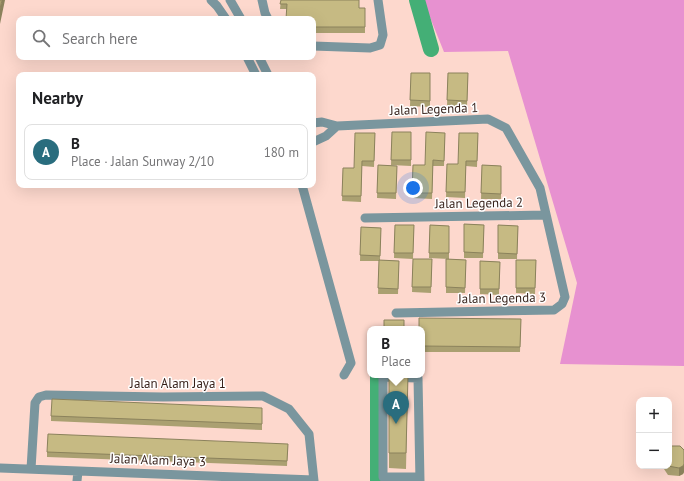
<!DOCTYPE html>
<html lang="en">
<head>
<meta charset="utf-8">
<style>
  :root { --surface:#fff; --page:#f2f2f2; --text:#202124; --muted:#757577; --line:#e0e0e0; --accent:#296d7e }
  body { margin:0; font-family:"PT Sans",sans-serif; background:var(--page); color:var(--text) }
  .controls { position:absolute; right:12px; bottom:12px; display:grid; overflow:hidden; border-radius:8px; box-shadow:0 4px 16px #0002 }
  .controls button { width:36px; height:36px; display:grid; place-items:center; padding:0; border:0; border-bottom:1px solid var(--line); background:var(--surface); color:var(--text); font:20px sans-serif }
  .you { position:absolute; left:413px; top:188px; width:14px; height:14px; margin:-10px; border:3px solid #fff; border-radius:50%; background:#1a73e8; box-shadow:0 0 0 6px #1a73e833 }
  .badge { display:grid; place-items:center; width:26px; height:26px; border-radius:50%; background:var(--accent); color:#fff; font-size:13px; font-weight:700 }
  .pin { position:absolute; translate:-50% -33px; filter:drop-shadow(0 1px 2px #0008) }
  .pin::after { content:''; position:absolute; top:21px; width:14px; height:12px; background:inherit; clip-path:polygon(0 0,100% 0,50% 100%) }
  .popup { position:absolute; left:367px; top:326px; width:58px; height:52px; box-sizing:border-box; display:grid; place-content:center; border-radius:8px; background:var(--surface); filter:drop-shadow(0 1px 3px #0005); font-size:13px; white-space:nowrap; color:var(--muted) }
  .popup b { font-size:15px; color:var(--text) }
  .popup::after { content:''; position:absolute; left:50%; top:100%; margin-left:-8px; border:8px solid transparent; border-top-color:var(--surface) }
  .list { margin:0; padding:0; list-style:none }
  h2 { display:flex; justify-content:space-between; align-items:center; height:52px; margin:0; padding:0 16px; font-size:17px }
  h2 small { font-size:13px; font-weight:400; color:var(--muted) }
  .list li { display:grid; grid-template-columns:26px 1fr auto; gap:12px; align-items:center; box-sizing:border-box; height:56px; margin:0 8px 8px; padding:0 8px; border:1px solid var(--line); border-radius:8px }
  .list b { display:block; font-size:15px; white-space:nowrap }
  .list p { margin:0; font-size:13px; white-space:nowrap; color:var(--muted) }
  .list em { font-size:13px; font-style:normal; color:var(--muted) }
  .icon { flex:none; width:22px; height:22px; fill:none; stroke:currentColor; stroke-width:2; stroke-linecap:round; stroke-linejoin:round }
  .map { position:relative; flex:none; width:684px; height:481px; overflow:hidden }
  .search { position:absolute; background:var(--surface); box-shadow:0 4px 16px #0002; left:16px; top:16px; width:300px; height:44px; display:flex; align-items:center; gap:10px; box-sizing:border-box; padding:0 14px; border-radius:8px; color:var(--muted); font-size:15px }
  .panel { position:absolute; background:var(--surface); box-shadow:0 4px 16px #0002; left:16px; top:72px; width:300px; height:116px; border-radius:8px }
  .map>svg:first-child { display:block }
</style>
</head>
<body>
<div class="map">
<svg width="684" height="481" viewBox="0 0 684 481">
  <rect width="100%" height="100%" fill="#fdd8cd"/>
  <!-- forest -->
  <path fill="#e791d0" d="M423,0H684V366L560,364L577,283L508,51L444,52Z"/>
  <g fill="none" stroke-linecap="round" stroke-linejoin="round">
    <!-- river -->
    <path stroke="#44af76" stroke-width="16" d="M417,0L431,49
      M378,376V481"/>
    <!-- minor -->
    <path stroke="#7a969e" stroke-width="9" d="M211,0L217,6L226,19
      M230,0L241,19
      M262,0L265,13L268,19
      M313,46L370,48L380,45L383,35L378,0
      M247,57L256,75
      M259,57L268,75
      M313,123L322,122L337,126L488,119L506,128L540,188L565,297L562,304L554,310L396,313
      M313,142L326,136L337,126
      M302,185L351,363L344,375
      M365,218L546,215
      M0,468L314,480
      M31,469L35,403L39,397L46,395L163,397L263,396L289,409L309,434L314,481
      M419,477H383V377L418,378L420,481
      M77,481L78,471"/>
  </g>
  <!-- wall -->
  <path fill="#aaa071" d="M281,0L359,8H365V33H313V19L287,9H280Z
    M411,73H430V107L410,106Z
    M448,73H468L467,107L447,106Z
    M392,132H411V166L391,165Z
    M375,133L374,167L362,166L361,202L342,201L343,168H354Z
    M445,133L444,166H433L432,199L412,198L413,165H425Z
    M478,133L477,167L466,166L465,198L446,197L447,164H458Z
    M378,165L397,166L396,199L377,198Z
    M482,165L501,166V199H481Z
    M464,224L484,225L483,258H464Z
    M395,225H414L413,259L394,258Z
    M430,225L449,226V259L429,258Z
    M498,225L518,226L517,259H498Z
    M361,227L381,228L380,260L399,261L398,294H378L379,261H360Z
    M413,259H432L431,293L412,292Z
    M446,259L466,260L465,293H446Z
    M516,260H536L535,294L516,293Z
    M480,261L500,262L499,295L480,294Z
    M521,319L520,352H422V329Z
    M389,375H408L406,469L389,468Z
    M262,408V430L51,421V416Z
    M288,444L287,466L47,457V452Z
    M684,450V472L683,474L679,476L668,475L664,469V466H669Z"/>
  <!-- shaded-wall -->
  <path fill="#8b825c" d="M2,0H5L0,24V9Z
    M684,464V472L683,474L679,476V468Z"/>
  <!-- building -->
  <path fill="#c6ba83" stroke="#8b825c" d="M0,0H2L0,9Z
    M281,0H359V8H365V27H313V19H286L287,4H280Z
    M411,73H430V101L410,100Z
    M448,73H468L467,101L447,100Z
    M392,132H411V160H391Z
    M426,132L445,133L444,161L433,160L432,193H412L413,165H425Z
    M355,133H375L374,161H362L361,196H342L343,168H354Z
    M459,133H478L477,161H466L465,192H446L447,164H458Z
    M378,165L397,166L396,193H377Z
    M482,165L501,166V194L481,193Z
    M464,224L484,225L483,253L464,252Z
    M395,225H414L413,253H394Z
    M430,225L449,226V253H429Z
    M498,225L518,226L517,254L498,253Z
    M361,227L381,228L380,256L360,255Z
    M413,259H432L431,287H412Z
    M446,259L466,260L465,288L446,287Z
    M379,260L399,261L398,289L378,288Z
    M516,260H536L535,288H516Z
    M480,261L500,262L499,289H480Z
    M419,318L521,319L520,347L422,346V329H419Z
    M384,320H404V329H384Z
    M389,375H408L406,453H389Z
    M52,399L262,408V424L51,416Z
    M48,434L288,444L287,461L47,452Z
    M672,446H680L684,450V464L683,466L679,468L668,466H669V448Z"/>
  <g text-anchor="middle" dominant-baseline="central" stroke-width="3" stroke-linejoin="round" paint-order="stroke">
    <!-- street labels -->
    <g font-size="13" fill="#351f18" stroke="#fff">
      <text transform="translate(434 109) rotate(-2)">Jalan Legenda 1</text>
      <text transform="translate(479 203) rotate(-1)">Jalan Legenda 2</text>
      <text transform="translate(502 298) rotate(-1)">Jalan Legenda 3</text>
      <text x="178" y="383">Jalan Alam Jaya 1</text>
      <text transform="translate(158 460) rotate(2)">Jalan Alam Jaya 3</text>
    </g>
  </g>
</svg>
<div class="controls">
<button>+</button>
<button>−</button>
</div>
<div class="you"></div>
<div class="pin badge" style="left:396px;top:424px">A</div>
<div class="popup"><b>B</b>Place</div>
<div class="search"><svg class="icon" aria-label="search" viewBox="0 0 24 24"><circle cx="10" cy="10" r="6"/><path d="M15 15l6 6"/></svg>Search here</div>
<section class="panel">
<h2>Nearby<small></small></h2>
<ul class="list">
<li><span class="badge">A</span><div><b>B</b><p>Place · Jalan Sunway 2/10</p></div><em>180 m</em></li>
</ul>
</section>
</div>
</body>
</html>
